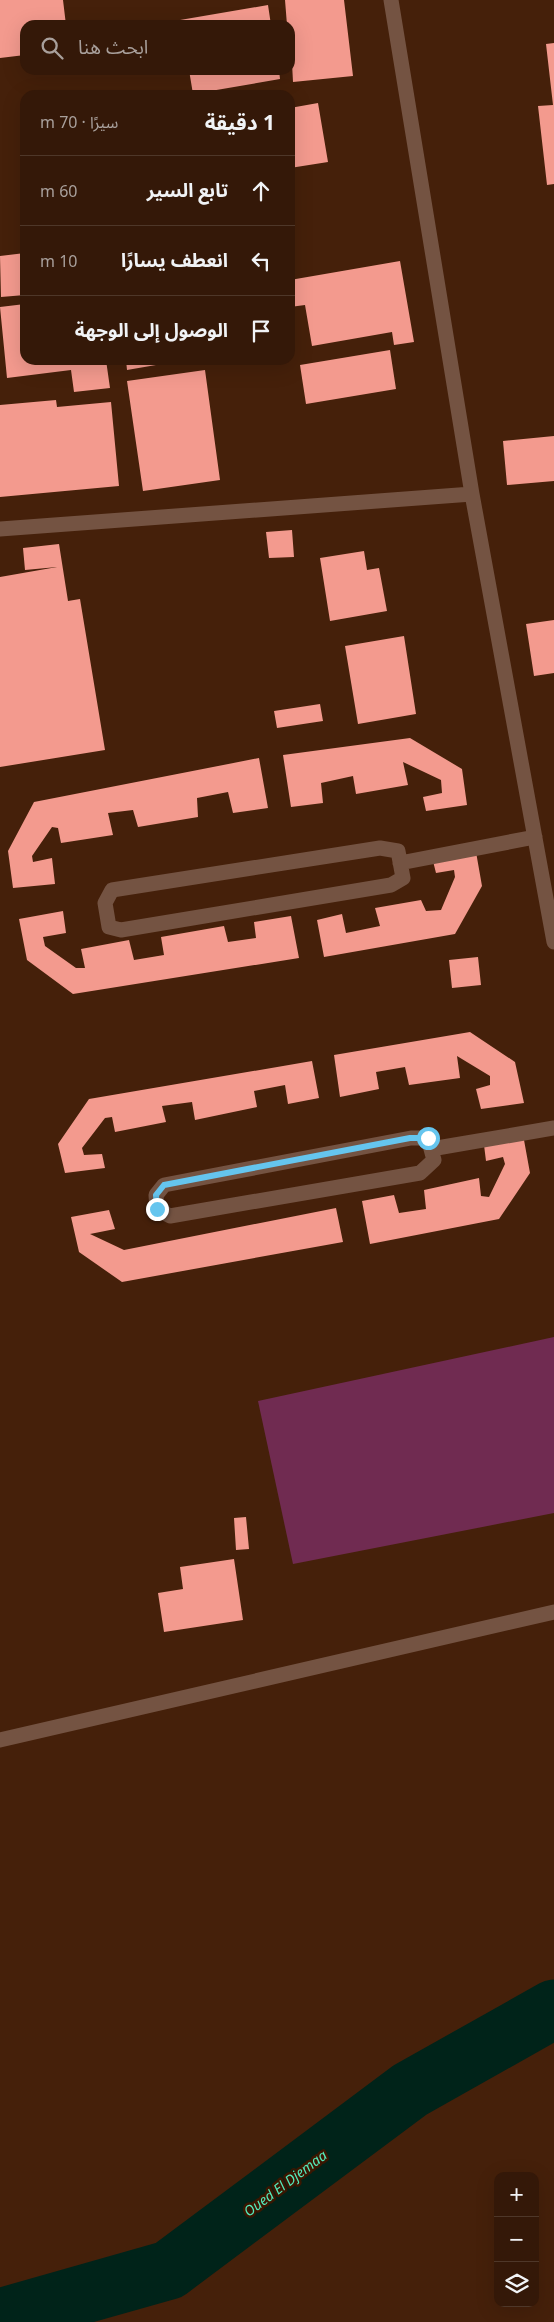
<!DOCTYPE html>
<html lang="ar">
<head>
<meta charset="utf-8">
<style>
  :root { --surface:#341808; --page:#3f2516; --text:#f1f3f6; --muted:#a9a09c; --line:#4e3729 }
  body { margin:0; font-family:"Noto Sans","Noto Sans Arabic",sans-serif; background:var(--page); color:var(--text); direction:rtl }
  .controls { position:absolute; right:15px; bottom:15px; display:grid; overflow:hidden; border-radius:10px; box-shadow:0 5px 20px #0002 }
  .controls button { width:45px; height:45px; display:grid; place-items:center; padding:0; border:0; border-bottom:1px solid var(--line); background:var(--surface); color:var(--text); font:25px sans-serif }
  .stop { position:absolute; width:15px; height:15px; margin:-11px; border:4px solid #65c5ee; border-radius:50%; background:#fff }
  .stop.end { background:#65c5ee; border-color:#fff; box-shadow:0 1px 5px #0008 }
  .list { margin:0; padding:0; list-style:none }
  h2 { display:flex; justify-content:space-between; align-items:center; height:65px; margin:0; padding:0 20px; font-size:21px }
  h2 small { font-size:16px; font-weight:400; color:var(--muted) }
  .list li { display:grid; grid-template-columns:32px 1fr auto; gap:15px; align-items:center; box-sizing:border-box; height:70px; padding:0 20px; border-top:1px solid var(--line) }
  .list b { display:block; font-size:19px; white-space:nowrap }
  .list em { font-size:16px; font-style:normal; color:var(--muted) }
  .icon { flex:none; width:28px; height:28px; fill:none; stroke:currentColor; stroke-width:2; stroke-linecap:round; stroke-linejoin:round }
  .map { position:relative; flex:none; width:554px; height:2322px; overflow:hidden; direction:ltr }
  .search { position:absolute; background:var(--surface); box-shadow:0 5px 20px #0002; left:20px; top:20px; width:275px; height:55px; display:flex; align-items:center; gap:12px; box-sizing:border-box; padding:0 18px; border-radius:15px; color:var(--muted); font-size:19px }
  .panel { position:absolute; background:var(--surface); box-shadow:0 5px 20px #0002; left:20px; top:90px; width:275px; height:275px; border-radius:15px; direction:rtl }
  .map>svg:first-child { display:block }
</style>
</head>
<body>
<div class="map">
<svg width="554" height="2322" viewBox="0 0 554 2322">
  <rect width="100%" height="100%" fill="#45200a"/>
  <!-- green -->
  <path fill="#702b51" d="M554,1337V1513L293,1564L258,1401Z"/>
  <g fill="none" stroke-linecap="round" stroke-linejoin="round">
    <!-- river -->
    <path stroke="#002319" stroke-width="59" d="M0,2318L169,2270L410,2090L554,2009"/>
  </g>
  <!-- building -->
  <path fill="#f39a8e" d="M0,0H63L66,25H25V55L0,58Z
    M285,0H344L353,76L293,82L290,25H287Z
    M268,5L271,25H181L180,20Z
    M554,43V184L547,185L538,106L553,105L546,44Z
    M189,70H279L280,79L193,94Z
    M318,103L328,162L290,168V108Z
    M25,253V295L1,297L0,256Z
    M400,261L414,342L394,345L392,332L312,346L305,305L290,307V280Z
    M25,304V360H106L110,388L74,392L71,370L7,378L0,307Z
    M390,350L396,389L306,404L300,365Z
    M126,360H155L156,365L127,370Z
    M166,360H205V361L166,365Z
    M205,370L220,480L143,491L127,381Z
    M56,400L57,407L111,402L119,486L0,497V405Z
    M554,436V481L507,485L503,441Z
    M292,530L294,557L269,558L266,532Z
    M59,544L68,601L80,599L105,750L0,767V577L57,567L25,570L23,548Z
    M364,551L367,570L379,568L387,611L330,621L320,558Z
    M554,620V673L534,676L526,624Z
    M404,636L416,714L358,724L345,646Z
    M320,704L323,721L277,728L274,711Z
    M410,738L462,769L467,805L426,811L423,797L442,793L441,780L403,762L408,785L356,794L353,776L321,783L323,803L291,807L283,755Z
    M259,758L268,808L233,813L228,792L197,798L198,817L138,827L133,810L108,813L113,835L61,843L58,828L52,827L32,856L33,862L52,858L55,884L13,888L8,851L34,802Z
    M476,852L482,886L455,934L324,957L317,920L342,914L346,933L380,926L375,908L421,900L426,911L441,910L455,877L454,870L436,873L433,861Z
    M63,911L66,933L43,937L45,946L76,968H85L81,949L129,940L134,960L164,955L161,937L224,926L228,942L256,938L254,922L291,916L299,958L73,994L27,960L19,919Z
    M478,957L481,985L452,988L449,960Z
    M470,1032L515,1062L524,1103L481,1109L476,1089L490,1085V1076L457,1056L460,1078L409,1085L405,1067L376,1072L379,1089L340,1097L334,1055Z
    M312,1061L319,1098L288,1104L285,1085L254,1091L257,1107L195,1120L192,1102L162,1106L166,1122L115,1132L112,1117L105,1118L82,1148L84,1155L102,1154L105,1168L65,1173L58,1144L89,1099Z
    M524,1140L530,1173L499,1219L370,1244L362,1201L394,1195L399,1213L426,1209L424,1190L479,1178L481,1196L489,1197L505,1164L503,1157L486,1161L484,1145Z
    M336,1208L343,1242L122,1282L79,1252L71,1217L109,1210L115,1229L90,1234L124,1250Z
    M246,1517L249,1549L236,1550L234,1518Z
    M234,1559L243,1620L164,1632L158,1593L183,1589L180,1567Z"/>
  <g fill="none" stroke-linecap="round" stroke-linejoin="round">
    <!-- minor -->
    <path stroke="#745342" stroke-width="15" d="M391,0L472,494L554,942
      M0,529L472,494
      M380,848L398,851L403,878L391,885L121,930L109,927L105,903L112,890Z
      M400,863L535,837
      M411,1138H428L434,1160L420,1173L170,1216L157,1209L156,1195L164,1185Z
      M431,1149L554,1128
      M0,1740L554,1612"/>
  </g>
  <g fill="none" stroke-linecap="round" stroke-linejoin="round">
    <!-- route -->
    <path stroke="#65c5ee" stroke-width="6" d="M157,1209L156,1195L164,1185L410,1138H428"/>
  </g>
  <g text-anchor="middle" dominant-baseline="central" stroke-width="5" stroke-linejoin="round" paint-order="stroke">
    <!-- water labels -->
    <g font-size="14" font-style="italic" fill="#54eabb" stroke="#3a1601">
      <text transform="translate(285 2183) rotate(-37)">Oued El Djemaa</text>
    </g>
  </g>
</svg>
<div class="controls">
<button>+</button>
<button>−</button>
<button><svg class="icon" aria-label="layers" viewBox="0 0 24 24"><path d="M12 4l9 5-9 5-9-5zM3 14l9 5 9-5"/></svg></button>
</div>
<div class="stop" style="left:428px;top:1138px"></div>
<div class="stop end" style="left:157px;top:1209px"></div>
<div class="search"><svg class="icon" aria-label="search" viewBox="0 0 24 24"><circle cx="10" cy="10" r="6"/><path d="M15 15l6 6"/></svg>ابحث هنا</div>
<section class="panel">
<h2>1 دقيقة<small>سيرًا · 70 m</small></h2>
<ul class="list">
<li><svg class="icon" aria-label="ahead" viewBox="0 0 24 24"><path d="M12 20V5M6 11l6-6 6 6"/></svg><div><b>تابع السير</b></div><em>60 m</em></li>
<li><svg class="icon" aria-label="left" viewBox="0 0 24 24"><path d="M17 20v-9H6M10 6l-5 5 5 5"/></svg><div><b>انعطف يسارًا</b></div><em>10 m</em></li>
<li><svg class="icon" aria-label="arrive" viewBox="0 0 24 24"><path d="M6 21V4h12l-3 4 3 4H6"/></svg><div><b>الوصول إلى الوجهة</b></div></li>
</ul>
</section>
</div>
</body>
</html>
